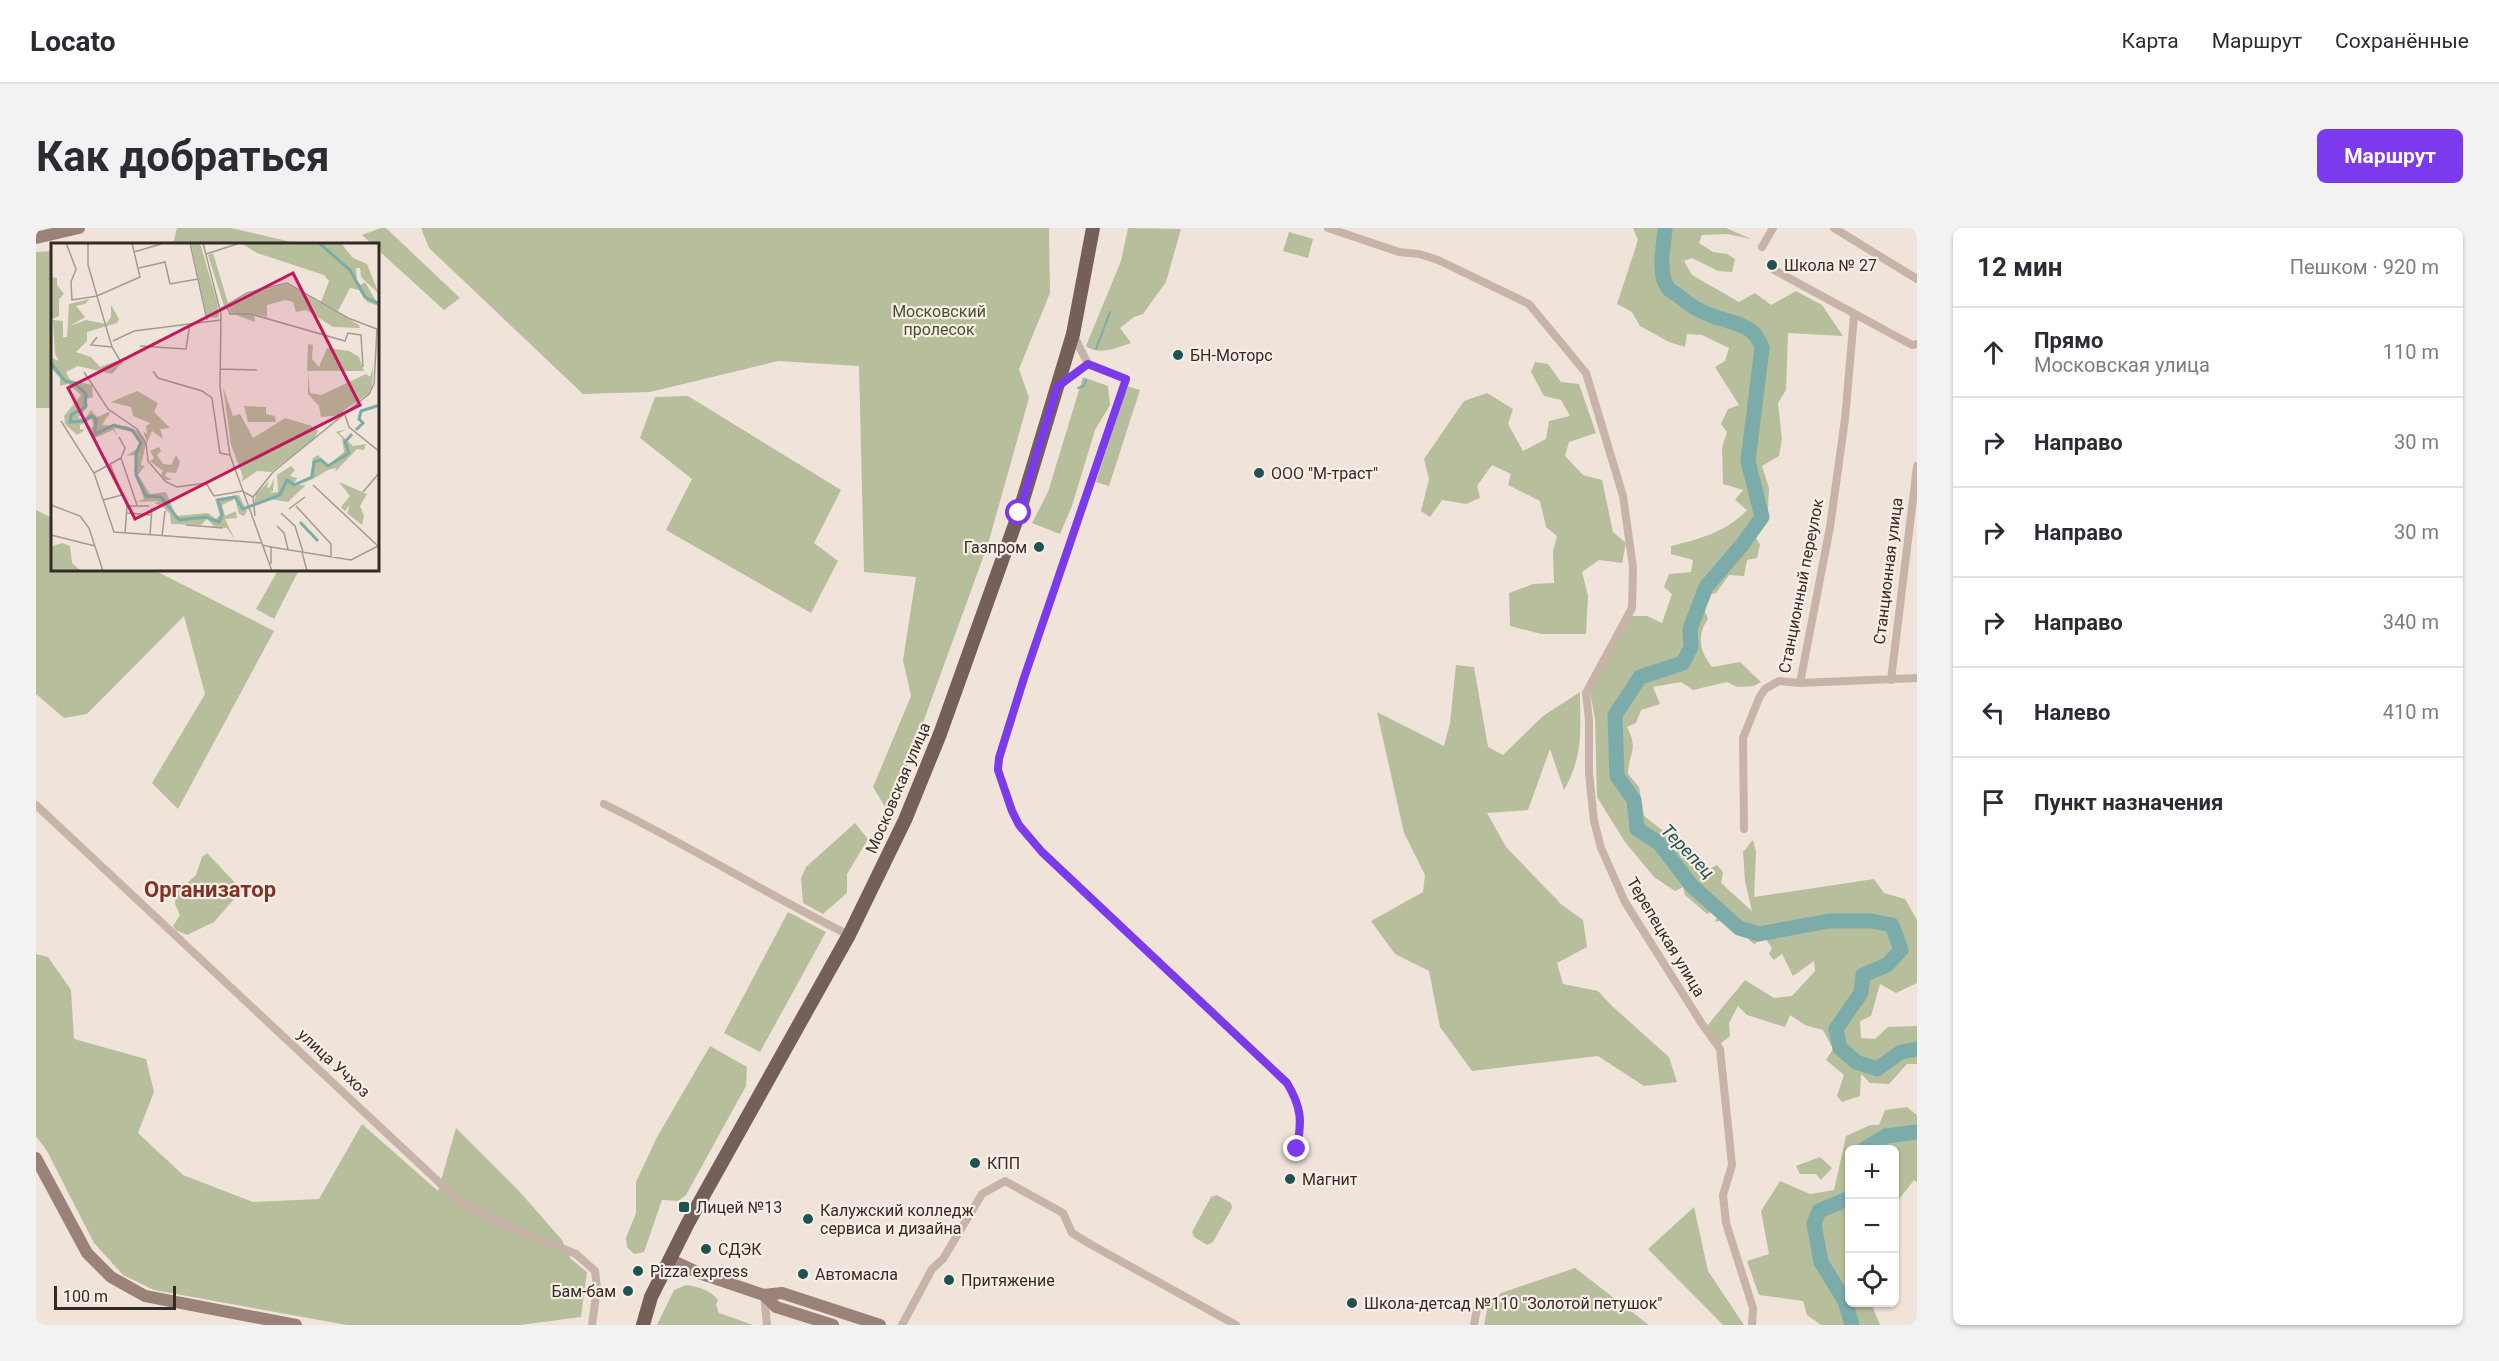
<!DOCTYPE html>
<html lang="ru">
<head>
<meta charset="utf-8">
<style>
  :root { --surface:#fff; --page:#f2f2f3; --text:#2b2b33; --muted:#7c7c81; --line:#e1e1e2; --accent:#7c3aed }
  body { margin:0; font-family:Roboto,sans-serif; background:var(--page); color:var(--text) }
  .controls { position:absolute; right:18px; bottom:18px; display:grid; overflow:hidden; border-radius:9px; box-shadow:0 2px 4px #0004 }
  .controls button { width:54px; height:54px; display:grid; place-items:center; padding:0; border:0; border-bottom:2px solid var(--line); background:var(--surface); color:var(--text); font:30px sans-serif }
  .scale { position:absolute; left:18px; bottom:15px; width:122px; box-sizing:border-box; padding-left:6px; border:3px solid #342a27; border-top:0; font-size:16px; line-height:21px; white-space:nowrap; color:#342a27; -webkit-text-stroke:4px #f8eee6; paint-order:stroke }
  .stop { position:absolute; width:18px; height:18px; margin:-14px; border:4px solid #7c3aed; border-radius:50%; background:#fff }
  .stop.end { background:#7c3aed; border-color:#fff; box-shadow:0 2px 6px #0008 }
  .list { margin:0; padding:0; list-style:none }
  h2 { display:flex; justify-content:space-between; align-items:center; height:78px; margin:0; padding:0 24px; font-size:26px }
  h2 small { font-size:20px; font-weight:400; color:var(--muted) }
  .list li { display:grid; grid-template-columns:39px 1fr auto; gap:18px; align-items:center; box-sizing:border-box; height:90px; padding:0 24px; border-top:2px solid var(--line) }
  .list b { display:block; font-size:22px; white-space:nowrap }
  .list p { margin:0; font-size:20px; white-space:nowrap; color:var(--muted) }
  .list em { font-size:20px; font-style:normal; color:var(--muted) }
  .icon { flex:none; width:33px; height:33px; fill:none; stroke:currentColor; stroke-width:2; stroke-linecap:round; stroke-linejoin:round }
  .map { position:relative; flex:none; width:1881px; height:1097px; overflow:hidden; border-radius:9px }
  header { display:flex; align-items:center; gap:36px; box-sizing:border-box; height:84px; padding:0 30px; background:var(--surface); border-bottom:2px solid var(--line) }
  header strong { font-size:28px }
  nav { display:flex; gap:33px; margin-inline-start:auto; font-size:21px }
  .intro { display:flex; align-items:center; justify-content:space-between; box-sizing:border-box; height:144px; padding:0 36px }
  h1 { margin:0; font-size:42px }
  .button { padding:15px 27px; border-radius:9px; background:var(--accent); color:#fff; font-size:21px; font-weight:700 }
  main { display:flex; gap:36px; padding:0 36px }
  aside { flex:1; background:var(--surface); border-radius:9px; box-shadow:0 2px 4px #0004 }
  .map>svg:first-child { display:block }
</style>
</head>
<body>
<header>
<strong>Locato</strong>
<nav><a>Карта</a><a>Маршрут</a><a>Сохранённые</a></nav>
</header>
<div class="intro"><h1>Как добраться</h1><a class="button">Маршрут</a></div>
<main>
<div class="map">
<svg width="1881" height="1097" viewBox="0 0 1881 1097">
  <rect width="100%" height="100%" fill="#f0e4da"/>
  <!-- green -->
  <path fill="#b6be9b" d="M141,0H195L264,16H137Z
    M345,0H350L424,70L408,82L342,22V16H336L326,7Z
    M385,0H1013L1014,65L983,141L993,170L952,316L869,544L851,582L837,559L875,468L867,432L880,349L828,344L823,138L742,133L614,164L547,166L393,20Z
    M1092,0L1145,1L1130,54L1107,86L1098,89L1084,100L1095,115C1079,120 1064,128 1050,118L1085,33Z
    M1597,0H1690L1715,11L1691,6L1666,7L1663,15L1677,24L1691,26L1699,31L1696,44L1682,43L1656,30L1648,33L1656,47L1703,74L1719,65L1735,77L1760,63L1786,77L1807,108L1752,105L1750,162L1742,175L1746,211L1743,228L1726,238L1733,260L1732,282L1718,275L1720,288L1713,298L1724,317L1721,330L1711,332L1708,348L1693,347L1680,365L1675,366L1668,381L1672,391C1660,408 1664,424 1676,439L1704,434L1725,454L1718,458L1701,459L1691,454L1657,462L1645,454L1617,459L1624,476L1605,482L1600,495L1591,499C1603,522 1593,523 1592,546L1603,559L1608,588L1635,609L1652,633L1667,644L1681,637L1687,644L1685,655L1716,683L1709,653L1707,624L1717,612L1720,624L1718,669L1838,651L1848,665L1869,671L1881,692V755L1860,765L1844,756L1835,788L1824,793L1825,810L1839,811L1852,799L1881,798V836H1871L1853,856L1834,855L1825,846L1824,868L1806,874L1801,868L1808,847L1790,832L1797,821L1787,802L1769,797L1754,787L1749,799L1711,787L1702,778L1693,795L1694,808L1684,816L1671,798L1709,752L1738,770L1756,768L1779,743L1778,733L1757,748L1746,726L1738,732L1733,726L1736,720L1729,710L1718,716L1713,712L1701,688L1679,694L1687,677L1671,686L1649,667L1647,659L1639,663L1618,649L1589,614L1561,569L1559,491L1554,464L1596,388H1611L1626,395L1636,366L1628,359L1633,346L1655,344L1657,332L1635,326V318C1664,311 1690,304 1711,282L1699,272L1707,262L1687,256L1686,220L1691,204L1685,196L1692,181L1703,177L1679,139L1689,133L1693,120L1666,107L1651,106L1649,119L1633,114L1604,98L1596,84L1581,76L1602,12Z
    M1253,4L1277,11L1272,30L1247,23Z
    M16,23V180H0V24Z
    M1499,134L1512,136L1525,154L1543,156L1560,205L1533,214L1529,228L1547,247L1566,252L1577,304L1590,315L1586,335L1563,332L1546,344L1552,368L1550,406H1505L1474,398L1473,365L1497,356L1518,355L1517,323L1521,308L1510,299L1504,273L1472,257L1475,246L1456,237L1441,258L1444,270L1430,276L1406,272L1394,289L1385,283L1393,251L1388,231L1428,173L1451,165L1477,181L1472,196L1487,223L1510,211L1513,193L1534,188L1525,172L1508,168L1495,144Z
    M1047,149L1072,158L1074,177L1059,202L1036,278L1024,306L996,295L1012,264Z
    M1091,158L1104,162L1073,258L1060,254Z
    M652,168L805,262L778,315L802,333L775,385L630,302L656,251L604,210L619,169Z
    M0,282L16,290V342H118L238,403L142,581L116,555L169,466L148,388L51,486L28,490L0,466Z
    M242,342H263L238,391L220,381Z
    M1420,437L1438,439L1452,519L1467,527L1507,488L1544,464C1544,503 1548,527 1528,562L1514,521L1492,582L1451,585L1470,619L1526,677L1547,692L1551,719L1521,735L1527,756L1562,763L1576,778L1633,829L1641,854L1608,858L1562,828L1436,843L1404,799L1393,743L1359,726L1335,693L1387,664L1389,647L1368,605L1341,484L1408,518L1414,495Z
    M819,595L832,611L811,646V665L787,686L767,675L765,650L770,639Z
    M171,625L206,662L178,694L151,707L140,702L137,698L144,687L139,676L140,665L160,647L166,629Z
    M752,684L790,704L724,824L688,805Z
    M0,726L12,729L35,762L38,811L110,831L118,864L102,905L147,947L217,974L283,971L326,896L402,963L420,900L483,963L526,1012L534,1030L551,1044L545,1089L484,1097H311L118,1062L87,1047L58,1015L11,923L0,908Z
    M674,818L711,839L710,858L650,967L642,973L626,972L608,1024L598,1026L591,1019L590,1010L600,985V954L620,911Z
    M1871,879L1881,887V954L1878,952L1864,970L1859,971L1858,922H1814V1074L1835,1075L1844,1097H1785L1771,1087L1767,1073L1723,1067L1711,1033L1733,1026L1725,983L1744,953L1774,966L1798,962L1810,908L1834,897H1843L1849,882Z
    M1784,929L1796,940L1785,952L1780,946H1764L1760,938Z
    M1181,967L1195,975L1196,980L1177,1014L1171,1017L1158,1009L1156,1004L1175,969Z
    M1658,979L1672,1043L1708,1097H1687L1612,1021Z
    M1539,1040L1613,1097H1448L1452,1077L1465,1065Z
    M650,1057C663,1059 673,1061 682,1072L680,1077L683,1085L717,1097H621L638,1062Z"/>
  <g fill="none" stroke-linecap="round" stroke-linejoin="round">
    <!-- stream -->
    <path stroke="#7baca9" stroke-width="2" d="M1060,121L1074,84
      M1042,160L1048,158L1050,152"/>
    <!-- river -->
    <path stroke="#7baca9" stroke-width="15" d="M1629,0C1628,17 1621,45 1632,60C1634,63 1640,66 1643,68C1652,76 1663,83 1674,87C1696,96 1718,94 1726,120L1712,233L1726,289L1706,317L1670,359L1654,401L1655,419L1647,435L1604,449L1579,487L1581,548L1598,572L1601,601L1623,615L1656,658L1703,700L1723,706L1793,693H1835L1856,697L1865,722L1851,737L1827,747L1825,765L1800,801L1804,820L1820,834L1841,841L1865,824L1881,821
      M1827,922L1850,908L1881,904
      M1814,970L1783,983L1778,996L1785,1034L1809,1073L1816,1097"/>
    <!-- street -->
    <path stroke="#c7b3a7" stroke-width="8" d="M1292,0L1363,24L1383,26L1402,32L1493,76L1550,145L1587,268L1597,339L1596,380L1550,465L1553,492V545L1558,593L1565,620L1589,674L1666,796L1684,821L1696,937L1687,967L1690,995L1717,1080L1716,1097
      M1798,0L1881,51
      M1726,19L1737,0
      M1738,42L1876,117L1881,116
      M1037,106L1052,136
      M1023,157L1052,136L1090,151L988,450L963,530L962,542L976,583L983,597L1006,624L1251,855C1266,880 1265,893 1261,921
      M1855,452L1881,238
      M1764,455L1794,299L1809,191L1818,88
      M568,576C651,616 730,666 813,707
      M0,577L421,971L457,992L540,1026L559,1043L561,1060L556,1097
      M1708,601L1707,510L1723,470L1729,461L1743,453L1764,455L1881,450
      M728,1067L731,1097
      M866,1097L896,1041L907,1031L946,966L969,953L1027,985L1036,1005L1054,1016L1200,1097
      M1438,1097L1442,1075"/>
    <!-- secondary -->
    <path stroke="#9b8279" stroke-width="12" d="M0,10L43,0
      M0,930L51,1025L75,1049L109,1068L260,1097
      M633,1031L663,1045L728,1067L746,1065L844,1097
      M728,1067L740,1079L797,1097"/>
    <!-- primary -->
    <path stroke="#756059" stroke-width="14" d="M607,1097L615,1069L652,995L813,707L869,592L904,506L983,285L1037,106L1057,0"/>
  </g>
  <g fill="none" stroke-linecap="round" stroke-linejoin="round">
    <!-- route -->
    <path stroke="#7c3aed" stroke-width="8" d="M983,285L1021,159L1052,136L1090,151L988,450L963,530L962,542L976,583L983,597L1006,624L1251,855C1266,880 1266,893 1261,921"/>
  </g>
  <!-- markers -->
  <g fill="#1f5352" stroke="#f8eee6" stroke-width="2">
    <circle cx="1736" cy="37" r="6"/>
    <circle cx="1142" cy="127" r="6"/>
    <circle cx="1223" cy="245" r="6"/>
    <circle cx="1003" cy="319" r="6"/>
    <circle cx="939" cy="935" r="6"/>
    <circle cx="1254" cy="951" r="6"/>
    <rect x="642" y="973" width="12" height="12" rx="3"/>
    <circle cx="772" cy="991" r="6"/>
    <circle cx="670" cy="1021" r="6"/>
    <circle cx="602" cy="1043" r="6"/>
    <circle cx="767" cy="1046" r="6"/>
    <circle cx="913" cy="1052" r="6"/>
    <circle cx="592" cy="1063" r="6"/>
    <circle cx="1316" cy="1075" r="6"/>
  </g>
  <g text-anchor="middle" dominant-baseline="central" stroke-width="4.5" stroke-linejoin="round" paint-order="stroke">
    <!-- poi labels -->
    <g font-size="16" fill="#342a27" stroke="#f8eee6" text-anchor="start">
      <text x="1748" y="37">Школа № 27</text>
      <text x="1154" y="127">БН-Моторс</text>
      <text x="1235" y="245">ООО "М-траст"</text>
      <text x="991" y="319" text-anchor="end">Газпром</text>
      <text x="951" y="935">КПП</text>
      <text x="1266" y="951">Магнит</text>
      <text x="660" y="979">Лицей №13</text>
      <text x="784" y="982">Калужский колледж<tspan x="784" dy="18">сервиса и дизайна</tspan></text>
      <text x="682" y="1021">СДЭК</text>
      <text x="614" y="1043">Pizza express</text>
      <text x="779" y="1046">Автомасла</text>
      <text x="925" y="1052">Притяжение</text>
      <text x="580" y="1063" text-anchor="end">Бам-бам</text>
      <text x="1328" y="1075">Школа-детсад №110 "Золотой петушок"</text>
    </g>
    <!-- park labels -->
    <g font-size="16" fill="#47512c" stroke="#f8eee6">
      <text x="903" y="83">Московский<tspan x="903" dy="18">пролесок</tspan></text>
    </g>
    <!-- street labels -->
    <g font-size="16" fill="#342a27" stroke="#f8eee6">
      <text transform="translate(1852 343) rotate(-83)">Станционная улица</text>
      <text transform="translate(1765 358) rotate(-79)">Станционный переулок</text>
      <text transform="translate(862 560) rotate(-67)">Московская улица</text>
      <text transform="translate(1630 709) rotate(59)">Терепецкая улица</text>
      <text transform="translate(298 835) rotate(43)">улица Учхоз</text>
    </g>
    <!-- water labels -->
    <g font-size="18" font-style="italic" fill="#1f5352" stroke="#f8eee6">
      <text transform="translate(1652 623) rotate(46)">Терепец</text>
    </g>
    <!-- district labels -->
    <g font-size="22" font-weight="bold" fill="#7f3225" stroke="#f8eee6">
      <text x="174" y="661">Организатор</text>
    </g>
  </g>
  <!-- overview -->
  <g transform="translate(15 15)">
    <rect width="328" height="328" fill="#f0e4da"/>
    <path d="M140,0H149L166,59L168,73L165,75L156,74ZM190,0H290L302,15L316,21L328,51L310,34L309,25H305L306,38L310,42L314,39L328,63L316,59L308,47L299,45L287,68L270,59L278,38L273,32L206,10ZM162,10L177,60L173,63L157,12ZM0,34L6,35V42L13,51L8,56V73L1,76ZM235,41L308,82L309,85L282,84L255,67L245,69L242,59L234,57L216,62V74L203,71L204,79L180,70L178,64L195,52ZM39,56L34,61L25,63L34,74L19,83L35,77L55,81L60,74V62L68,76L66,80L36,89V98L25,109L40,114L49,124L65,118L70,121L61,131L27,123L15,129L19,137L41,142L42,154L35,156L37,163L27,175L34,176L40,167L46,174L60,168L51,182L76,183L88,189L95,201L90,222L94,223L87,232L99,251L115,249L125,273L157,270L165,276L169,272L164,256L188,252L196,268L193,273L188,271L184,256L171,262L174,273L185,268L186,275L174,276L184,297L176,285L164,284L156,276L150,282L120,281L119,271L112,264L103,265L109,262L103,260L109,258L86,259L93,256L83,227L86,218L84,212L75,213L87,205L88,199L81,189L63,185L66,193L62,187L44,195L38,186L42,183L41,176L29,182V186L34,187L26,192L14,181L13,173L30,152L17,141L9,143V135L0,125L1,115L8,118L4,111L2,77L12,78V94H16L18,61ZM257,101L262,102L261,116L268,124L276,105L298,108L308,114L313,128H256ZM322,123L321,144L317,151L292,168L293,172L270,174L268,163L257,151V129L259,150L270,152L315,131L319,134ZM172,144L182,173L189,171L202,195L234,175L261,183L267,188L263,196L220,229L206,228L190,239L192,234L180,202ZM86,148L107,160L103,169L119,185L109,186L112,196L101,188L96,200L92,188L96,191L95,183L99,180L82,173L80,164L60,159ZM193,163L215,164V171L224,173L225,179H197ZM296,186L288,190L302,203L315,201L313,207L306,206L284,229L285,225L277,227L262,236L246,242H255L237,259L219,256L203,261L205,251L218,238L216,245L219,244L223,235L222,248L219,250L227,249L226,232L240,223L244,227L239,233L246,235L242,243L259,235L262,215L267,212L277,222L293,209L291,195L285,189ZM108,204L110,208L106,212L112,221L120,222L125,212L129,219L125,230L116,229L114,233L121,237H115L110,232L112,228L99,218L103,215L99,208ZM288,239L316,251L309,263L313,273L311,282L296,270L299,262L294,268L290,264L299,253ZM11,300L19,303L21,320L30,328H0V304Z" fill="#b6be9b"/>
    <path fill="none" stroke="#7baca9" stroke-width="3" d="M268,0L299,27L314,54L329,61M0,120L14,138L23,140L35,151L34,164L20,172L19,179L33,178L40,173L45,176L44,191L63,182L81,187L90,200L85,210V232L95,253L110,254L128,277L155,274L168,279L171,272L167,257L184,254L192,266L229,252L236,237L243,242L261,234L263,219L270,217L277,223L298,210L294,199L301,191M305,187L312,180L308,176L310,168L329,162M249,279L267,298"/>
    <path fill="none" stroke="#a59a92" stroke-width="1.5" d="M15,0L25,26L20,39L21,57L46,53L61,104L71,121M37,0V22L46,53L89,34L81,0M139,0L156,77M152,0L170,71L169,144L179,212L221,328M83,9L110,1M155,11L186,1M88,25L114,19L119,41L147,36M176,64L179,71H200L294,98L297,90L310,92L312,124M169,66L196,50L236,40L297,75L326,86L323,141L318,151L222,229L202,254L204,273M46,94L40,102L61,104M62,98L83,88L170,77M89,103L135,106L139,80M169,126L206,127M102,128L107,135L151,148L161,155L169,210L179,212M33,129L57,166L86,186L95,200L97,218L115,239L126,244L155,240L163,253L191,248L202,254M294,172L298,184L329,209M10,178L43,230L63,289L211,300M68,194L74,205L70,215L86,262M59,221L76,263L74,290M43,230L70,215M262,242L327,303M312,249L329,229M52,257L71,252M0,262L29,273L38,285L52,328M76,263H98M245,263L280,301V314M238,266L254,254M76,270L101,272M230,270L244,283L252,309M135,282L172,285M226,283L233,290L237,306M0,292L44,303M99,292L101,265M111,293L114,268M211,302L220,304V321M220,304L300,317L329,302M251,309L256,328"/>
    <path fill="#c2185b" fill-opacity="0.15" stroke="#c2185b" stroke-width="3" d="M242,30L309,162L84,276L17,145Z"/>
    <rect width="328" height="328" fill="none" stroke="#342a27" stroke-width="3"/>
  </g>
</svg>
<div class="controls">
<button>+</button>
<button>−</button>
<button><svg class="icon" aria-label="locate" viewBox="0 0 24 24"><circle cx="12" cy="12" r="6"/><path d="M12 2v4M12 18v4M2 12h4M18 12h4"/></svg></button>
</div>
<div class="scale">100 m</div>
<div class="stop" style="left:983px;top:285px"></div>
<div class="stop end" style="left:1261px;top:921px"></div>
</div>
<aside>
<h2>12 мин<small>Пешком · 920 m</small></h2>
<ul class="list">
<li><svg class="icon" aria-label="ahead" viewBox="0 0 24 24"><path d="M12 20V5M6 11l6-6 6 6"/></svg><div><b>Прямо</b><p>Московская улица</p></div><em>110 m</em></li>
<li><svg class="icon" aria-label="right" viewBox="0 0 24 24"><path d="M7 20v-9h11M14 6l5 5-5 5"/></svg><div><b>Направо</b></div><em>30 m</em></li>
<li><svg class="icon" aria-label="right" viewBox="0 0 24 24"><path d="M7 20v-9h11M14 6l5 5-5 5"/></svg><div><b>Направо</b></div><em>30 m</em></li>
<li><svg class="icon" aria-label="right" viewBox="0 0 24 24"><path d="M7 20v-9h11M14 6l5 5-5 5"/></svg><div><b>Направо</b></div><em>340 m</em></li>
<li><svg class="icon" aria-label="left" viewBox="0 0 24 24"><path d="M17 20v-9H6M10 6l-5 5 5 5"/></svg><div><b>Налево</b></div><em>410 m</em></li>
<li><svg class="icon" aria-label="arrive" viewBox="0 0 24 24"><path d="M6 21V4h12l-3 4 3 4H6"/></svg><div><b>Пункт назначения</b></div></li>
</ul>
</aside>
</main>
</body>
</html>
